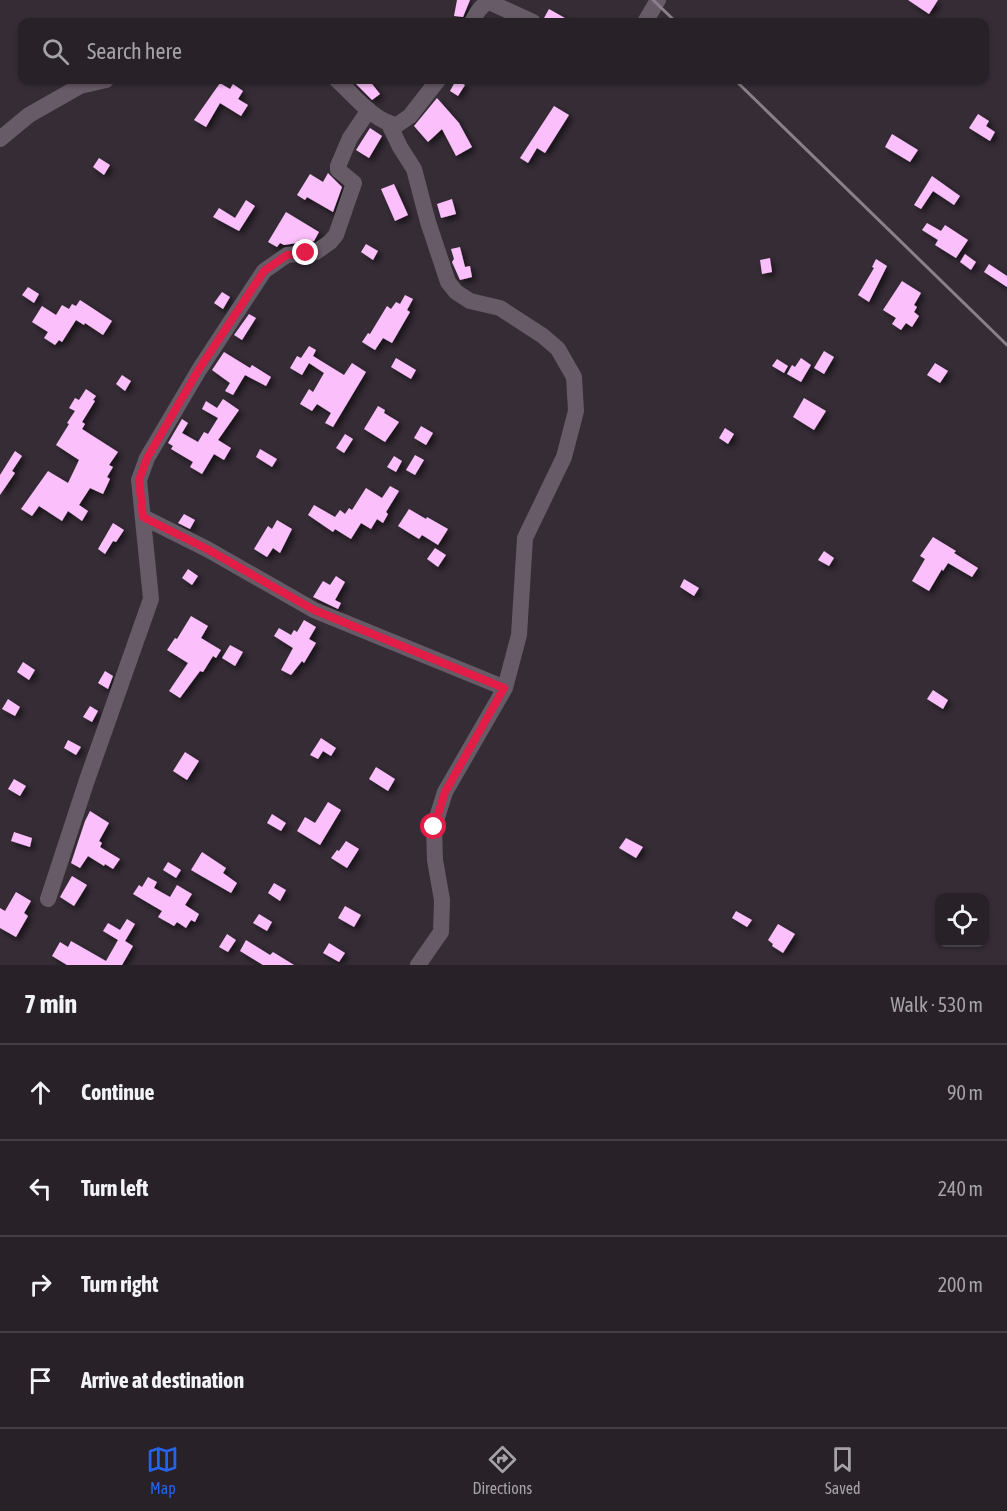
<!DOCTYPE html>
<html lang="en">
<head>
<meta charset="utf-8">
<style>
  :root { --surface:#282128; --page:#342e34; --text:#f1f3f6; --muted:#a5a3a8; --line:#443e45; --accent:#2563eb }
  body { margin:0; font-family:"Asap Condensed",sans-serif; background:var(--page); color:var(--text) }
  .controls { position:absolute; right:18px; bottom:18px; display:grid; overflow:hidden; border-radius:12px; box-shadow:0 2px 4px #0004 }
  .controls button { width:54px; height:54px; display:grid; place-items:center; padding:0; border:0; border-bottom:2px solid var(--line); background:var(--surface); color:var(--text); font:30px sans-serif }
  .stop { position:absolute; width:18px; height:18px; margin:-14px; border:4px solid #e11d48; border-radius:50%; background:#fff }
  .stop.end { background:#e11d48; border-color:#fff; box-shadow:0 2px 6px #0008 }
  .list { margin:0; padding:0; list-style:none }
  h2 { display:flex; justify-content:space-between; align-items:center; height:78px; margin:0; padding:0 24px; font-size:26px }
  h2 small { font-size:20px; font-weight:400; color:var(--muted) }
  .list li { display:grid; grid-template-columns:39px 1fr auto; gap:18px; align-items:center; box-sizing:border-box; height:96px; padding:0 24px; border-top:2px solid var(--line) }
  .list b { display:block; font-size:22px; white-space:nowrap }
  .list em { font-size:20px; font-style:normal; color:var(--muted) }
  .icon { flex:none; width:33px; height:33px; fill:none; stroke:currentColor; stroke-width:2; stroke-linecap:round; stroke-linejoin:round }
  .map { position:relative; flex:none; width:1007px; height:965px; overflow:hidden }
  .search { position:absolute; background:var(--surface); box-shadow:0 2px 4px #0004; left:18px; right:18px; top:18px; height:66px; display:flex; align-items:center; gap:15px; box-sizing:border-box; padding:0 21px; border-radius:12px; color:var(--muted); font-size:22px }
  .sheet { height:462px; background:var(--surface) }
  nav { display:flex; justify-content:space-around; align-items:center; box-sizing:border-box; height:84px; border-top:2px solid var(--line); background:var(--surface); font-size:16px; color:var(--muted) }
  nav a { display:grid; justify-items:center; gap:3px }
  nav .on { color:var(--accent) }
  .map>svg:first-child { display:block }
</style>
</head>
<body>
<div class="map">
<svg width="1007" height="965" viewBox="0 0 1007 965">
  <defs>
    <filter id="shadow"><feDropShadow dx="3.5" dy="3.5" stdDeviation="3" flood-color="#0009"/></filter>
  </defs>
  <rect width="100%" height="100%" fill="#362c36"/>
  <!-- building -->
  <path fill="#fbc0fb" filter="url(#shadow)" d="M457,0H470L463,17L454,16Z
    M908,0H938L929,14Z
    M549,9L572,22H552L544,18Z
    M352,80H369L380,94L372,100Z
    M456,80L465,85L458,96L450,91Z
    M220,83L230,89L233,84L243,91L238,99L248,105L241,116L220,103L206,127L194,120Z
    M437,98L459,123L472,147L456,156L442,129L428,142L414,126Z
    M554,106L569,115L545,153L537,148L528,163L520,158Z
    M978,114L989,121L986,126L995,132L990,141L969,128Z
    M370,128L382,136L369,158L356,150Z
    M892,134L918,150L910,162L885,147Z
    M99,158L110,165L104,175L93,167Z
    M328,173L342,187L333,212L307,197L305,200L297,195L310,174L323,182Z
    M932,176L960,196L954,205L933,191L921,209L914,205Z
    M394,184L408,215L395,221L381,189Z
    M452,199L456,214L441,218L437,204Z
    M246,200L255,206L239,231L213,217L219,208L235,218Z
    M286,212L319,232L314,241L303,243L299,240L297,243L284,245L280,243L277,247L268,242Z
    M927,223L941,231L945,225L968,240L956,258L935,245L938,240L922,230Z
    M366,244L378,251L373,260L361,252Z
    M460,247L465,267L470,266L472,277L460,280L452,262L454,259L451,249Z
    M965,254L976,262L971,270L960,262Z
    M770,258L772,272L762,274L760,260Z
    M876,259L887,266L869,302L858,295L874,268L872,267Z
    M989,264L1007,276V287L984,272Z
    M902,281L921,293L914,305L917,307L914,312L919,316L912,327L906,323L901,330L892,324L896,318L883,310Z
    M28,287L39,294L34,303L22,295Z
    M222,292L230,297L223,309L214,303Z
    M405,295L413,299L407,310L410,312L392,343L383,338L375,350L362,342L368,333L370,334L387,306L391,309L396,302L400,304Z
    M80,300L112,321L103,335L85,323L84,325L76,320L62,342L59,340L55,345L44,338L48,332L32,322L42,306L56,315L62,305L69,309L72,304L76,306Z
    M249,314L256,318L242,340L234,335Z
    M309,346L316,350L313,356L344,375L352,363L366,372L333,427L325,423L331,413L317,404L312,411L300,404L309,389L313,392L324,373L309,363L302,375L290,368L297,356L301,358Z
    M824,351L834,357L824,374L814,368Z
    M224,352L250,368L252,365L271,377L266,386L245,375L233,395L225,391L230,383L212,370Z
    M396,358L416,370L411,379L391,367Z
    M801,358L811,365L801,382L787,374L792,365L795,367Z
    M777,359L788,366L784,373L772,366Z
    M935,363L948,371L940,383L927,375Z
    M122,375L131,381L125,391L116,384Z
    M86,389L96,396L93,400L95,401L82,422L85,424L82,429L118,452L109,465L113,467L107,477L110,479L103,494L90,488L79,505L88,511L82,521L68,511L62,521L39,506L32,516L21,509L48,471L68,483L79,460L56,445L69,424L67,423L75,411L69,408L75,398L79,400Z
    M804,398L826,411L814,430L793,417Z
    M223,399L239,410L218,440L231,448L224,460L214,454L202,474L190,467L193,462L171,449L173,446L168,443L182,419L188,423L182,433L198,442L204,432L208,434L218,418L202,409L206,401L217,408Z
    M378,406L385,410L384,413L399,422L385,442L364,429Z
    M421,426L433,433L426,445L414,438Z
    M725,428L734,434L728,444L719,438Z
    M345,434L353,439L344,453L336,448Z
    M260,449L277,459L272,467L256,457Z
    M15,451L22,456L12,471L15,473L0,495V475Z
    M415,455L424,460L415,475L406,470Z
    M394,456L402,461L396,472L387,467Z
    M390,486L399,491L386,512L388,514L383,523L377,519L371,529L361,523L351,539L335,529L333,532L308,515L314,505L335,517L340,510L345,514L349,508L352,510L366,488L382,498Z
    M409,509L426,519L427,517L448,529L438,545L422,535L419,539L398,526Z
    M184,514L195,520L190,529L178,523Z
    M277,520L292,529L280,553L273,548L267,557L254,549L268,526L272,529Z
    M113,523L124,530L116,542L113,541L105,554L98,549Z
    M933,537L956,551L954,553L978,568L972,577L948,563L943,571L942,569L929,591L912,581L925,559L920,556Z
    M435,548L446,555L438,567L427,559Z
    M824,551L834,558L829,566L818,560Z
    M188,569L198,576L192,585L182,578Z
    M336,576L345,582L335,600L341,603L338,609L313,597L323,581L330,585Z
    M684,579L699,588L694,596L680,587Z
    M191,616L208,626L201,638L221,650L216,658L213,656L203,672L200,671L180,698L169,691L188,663L167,650L175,638L177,639Z
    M304,620L316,627L309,639L316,643L304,663L302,661L291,675L281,670L293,648L274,636L279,628L291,635L294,630L297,632Z
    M230,645L243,652L235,666L222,658Z
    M23,662L35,670L29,680L17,672Z
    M105,671L113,676L108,689L98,683Z
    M933,690L948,700L943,709L927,699Z
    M8,699L20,707L15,716L2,709Z
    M90,706L98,711L92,722L83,717Z
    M321,738L336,748L331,756L323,751L318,759L310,755Z
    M68,740L81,747L76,755L64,748Z
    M185,752L199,761L187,780L173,771Z
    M376,767L395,779L388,791L369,779Z
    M14,779L26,786L20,796L8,789Z
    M328,802L341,810L320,845L297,831L305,817L315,823Z
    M90,811L109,823L99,841L102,843L100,847L120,859L113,869L105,864L104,866L88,856L80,868L71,863L85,821Z
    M272,814L286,823L281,831L267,823Z
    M14,832L32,838L30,847L11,841Z
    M626,838L643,847L636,858L619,848Z
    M346,841L359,849L347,868L331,858L337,850L339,851Z
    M202,852L226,868L223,873L237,883L231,893L191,870Z
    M168,862L181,870L176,878L163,870Z
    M72,876L87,885L74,906L60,897Z
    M148,877L157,882L154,888L170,897L177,885L192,894L185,905L199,914L195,922L191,920L186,928L177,922L174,926L158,917L162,911L133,894L139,885L142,887Z
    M274,883L286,890L280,901L268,893Z
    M16,892L31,901L24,913L28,916L16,937L0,928V908L5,911Z
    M345,906L361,915L354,927L338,918Z
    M736,911L752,920L747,927L732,918Z
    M259,914L272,922L267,931L253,923Z
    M127,919L135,924L125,941L133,946L122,965H67L52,956L60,942L68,947L71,941L106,961L118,940L103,931L108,923L120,930Z
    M778,924L795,934L783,953L772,946L773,944L768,940Z
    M227,934L236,940L228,952L219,947Z
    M246,940L270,955L273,952L294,965H263L240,951Z
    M329,943L345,953L339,962L323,953Z"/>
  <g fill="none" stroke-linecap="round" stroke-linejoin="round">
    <!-- minor -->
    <path stroke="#665b66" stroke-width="16" d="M472,22C476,14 480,6 489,2L533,22
      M645,22L658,0
      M337,80C354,95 374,122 397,125L410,116L438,80
      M389,124L400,147L414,169L428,222L448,282L456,292L470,301L500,308L543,336L558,349L574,377L576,411L564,457L525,538L519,635L505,688L445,792L434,827L435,860L442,900L441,932L418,965
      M0,139L29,115L80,86L106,80
      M143,517L207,549L314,610L505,688
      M48,899L87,780L151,599L139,480L147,458L199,370L264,271L287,255L316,252L330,242L336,235L354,183L338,170V166L350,138L369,110"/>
    <!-- rail -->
    <path stroke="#898089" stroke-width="3" d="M653,0L676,22
      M735,80L1007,345"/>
  </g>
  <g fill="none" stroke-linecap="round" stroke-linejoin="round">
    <!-- route -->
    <path stroke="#e11d48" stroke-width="8" d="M306,253L287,255L264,271L199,369L147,458L139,480L143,517L207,549L314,610L504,688L445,792L434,827"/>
  </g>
</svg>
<div class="controls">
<button><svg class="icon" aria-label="locate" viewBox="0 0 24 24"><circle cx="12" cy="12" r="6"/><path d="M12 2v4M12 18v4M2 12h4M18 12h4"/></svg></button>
</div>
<div class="stop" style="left:434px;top:827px"></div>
<div class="stop end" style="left:306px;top:253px"></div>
<div class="search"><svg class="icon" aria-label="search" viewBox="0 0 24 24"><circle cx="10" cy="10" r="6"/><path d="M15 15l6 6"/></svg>Search here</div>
</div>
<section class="sheet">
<h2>7 min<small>Walk · 530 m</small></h2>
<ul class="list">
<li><svg class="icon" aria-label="ahead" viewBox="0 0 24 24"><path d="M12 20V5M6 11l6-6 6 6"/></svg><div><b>Continue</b></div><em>90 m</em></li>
<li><svg class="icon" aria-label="left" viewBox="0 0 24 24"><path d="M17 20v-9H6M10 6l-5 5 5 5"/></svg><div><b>Turn left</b></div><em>240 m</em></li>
<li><svg class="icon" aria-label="right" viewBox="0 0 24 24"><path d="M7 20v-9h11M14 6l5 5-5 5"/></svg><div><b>Turn right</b></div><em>200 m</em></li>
<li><svg class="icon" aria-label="arrive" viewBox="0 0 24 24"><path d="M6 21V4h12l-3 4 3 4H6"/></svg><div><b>Arrive at destination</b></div></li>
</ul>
</section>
<nav>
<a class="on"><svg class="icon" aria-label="map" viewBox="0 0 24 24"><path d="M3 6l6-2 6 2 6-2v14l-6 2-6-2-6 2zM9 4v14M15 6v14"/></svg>Map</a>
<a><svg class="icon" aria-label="directions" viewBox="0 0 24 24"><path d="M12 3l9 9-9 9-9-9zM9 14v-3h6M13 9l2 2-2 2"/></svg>Directions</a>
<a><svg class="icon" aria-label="saved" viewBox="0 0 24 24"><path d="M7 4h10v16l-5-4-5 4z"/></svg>Saved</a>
</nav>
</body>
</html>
